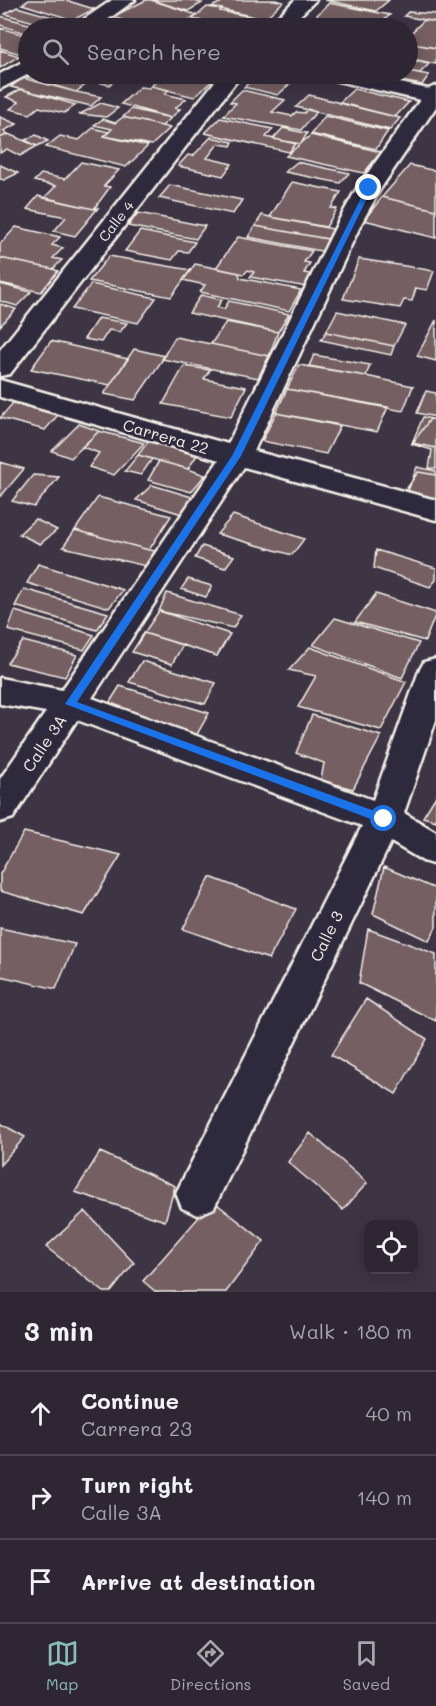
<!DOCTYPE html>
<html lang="en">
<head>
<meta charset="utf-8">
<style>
  :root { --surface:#2e2733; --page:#3a333f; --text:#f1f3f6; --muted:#a7a5ac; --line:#49444e; --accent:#8bbbb9 }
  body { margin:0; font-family:Mali,sans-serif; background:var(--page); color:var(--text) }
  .controls { position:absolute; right:18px; bottom:18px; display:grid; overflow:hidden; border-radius:12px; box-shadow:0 3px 15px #0003 }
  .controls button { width:54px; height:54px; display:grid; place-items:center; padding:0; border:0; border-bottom:2px solid var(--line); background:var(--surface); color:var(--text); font:30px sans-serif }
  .stop { position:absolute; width:18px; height:18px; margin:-14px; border:4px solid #1a73e8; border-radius:50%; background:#fff }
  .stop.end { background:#1a73e8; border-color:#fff; box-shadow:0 2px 6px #0008 }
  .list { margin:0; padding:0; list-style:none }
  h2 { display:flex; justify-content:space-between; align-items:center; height:78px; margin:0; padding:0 24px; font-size:26px }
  h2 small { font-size:20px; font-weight:400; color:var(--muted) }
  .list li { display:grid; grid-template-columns:39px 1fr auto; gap:18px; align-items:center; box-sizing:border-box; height:84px; padding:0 24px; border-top:2px solid var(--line) }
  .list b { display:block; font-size:22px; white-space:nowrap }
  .list p { margin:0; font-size:20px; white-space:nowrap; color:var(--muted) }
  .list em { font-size:20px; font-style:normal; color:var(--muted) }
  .icon { flex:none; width:33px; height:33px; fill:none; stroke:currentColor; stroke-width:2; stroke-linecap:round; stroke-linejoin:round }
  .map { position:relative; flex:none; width:436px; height:1292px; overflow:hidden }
  .search { position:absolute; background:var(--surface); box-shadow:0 3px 15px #0003; left:18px; right:18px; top:18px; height:66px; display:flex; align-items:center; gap:15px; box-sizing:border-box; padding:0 21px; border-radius:33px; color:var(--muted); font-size:22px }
  .sheet { height:330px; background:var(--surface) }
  nav { display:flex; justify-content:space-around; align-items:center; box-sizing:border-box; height:84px; border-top:2px solid var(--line); background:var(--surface); font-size:16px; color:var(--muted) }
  nav a { display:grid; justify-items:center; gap:3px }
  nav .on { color:var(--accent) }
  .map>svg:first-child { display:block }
</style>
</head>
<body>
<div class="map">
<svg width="436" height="1292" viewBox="0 0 436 1292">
  <rect width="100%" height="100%" fill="#3d3444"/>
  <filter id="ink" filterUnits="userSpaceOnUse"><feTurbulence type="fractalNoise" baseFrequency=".0167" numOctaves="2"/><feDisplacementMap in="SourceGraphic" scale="12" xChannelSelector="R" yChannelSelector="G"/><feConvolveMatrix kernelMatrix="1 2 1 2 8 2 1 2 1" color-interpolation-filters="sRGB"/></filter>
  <g filter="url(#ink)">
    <!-- building -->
    <path fill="#745e62" stroke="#f4f1e8" stroke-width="1.5" d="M29,0H65L94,9L73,20L22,4Z
      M146,0H151L197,15L180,25L169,22L158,28H149L112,17Z
      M151,0H189L202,3L188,11Z
      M226,0H275L283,2L264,19L211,7Z
      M325,0H389L376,11Z
      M329,3L390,15L379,24L357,19L353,25L315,17Z
      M17,7L70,22L55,28L5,14Z
      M207,7L222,9L220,11L268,20L259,28H237L193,19Z
      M408,12L436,14V22L404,16Z
      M0,16L43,28H28V34L0,25Z
      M309,18L363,27L298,28Z
      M424,20L436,22V48L408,43V36Z
      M206,22L237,28H197Z
      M0,28L28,36V49L21,54L0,48Z
      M408,43L436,48V64L408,58Z
      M0,50L19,56L0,68Z
      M408,60L429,64L420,73L408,71Z
      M408,71L429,75L422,85L364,74H408Z
      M28,74H68L92,80L76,92L23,76Z
      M68,74H110L113,75L107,79L114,81L109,85Z
      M167,74H190L214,79L194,97L151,86Z
      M259,74H271L295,79L278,95L244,87Z
      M22,78L76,92L101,97L91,106L11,87Z
      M151,86L169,90L165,94L186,99L175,108L180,109L171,118L121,104L140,87L149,88Z
      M21,89L76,105L64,113L39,107L30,114L10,109L19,102L6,97Z
      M354,89L409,102L395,117L339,103Z
      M242,90L285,100L272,112L292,116L296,112L304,113L308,109L316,112L301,130L223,116L236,103L230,102Z
      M309,95L400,118L390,130L296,107Z
      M101,103L118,108L106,117L80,114Z
      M131,109L171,118L162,126L123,117Z
      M325,116L388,131L376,149L311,134Z
      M0,117L17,124L3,131L8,134L0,138Z
      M123,117L162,126L170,128L152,145L104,136L112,129L94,125L103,119L115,123Z
      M220,118L273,129L266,137L296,144L289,152L205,133Z
      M93,128L109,132L104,136L148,146L126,167L46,147L60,136L79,140Z
      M283,128L295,131L307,133L301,144L273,139Z
      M8,134L37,146L20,156L7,149L0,153V138Z
      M36,135L48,141L37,146L25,140Z
      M311,135L381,152L364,173L286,156Z
      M211,137L233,142L231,146L218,144L207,158L232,164L223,176L178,166L188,155L193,156Z
      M81,162L119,170L104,186L110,187L94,209L44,198L56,186L34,181L41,174L65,179Z
      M297,162L349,173L340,183L285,172Z
      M0,165L18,173L4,180L0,179Z
      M410,165L436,171V210L382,197Z
      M292,182L341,192L331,208L337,209L326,227L270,217Z
      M170,185L242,200L233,214L159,198Z
      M38,196L94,209L98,208L75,236L54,231L66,217L27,209Z
      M382,197L436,210V238L364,220Z
      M138,213L149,215L205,226L196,239L128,226Z
      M262,215L270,217L333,229L328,239L255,226Z
      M255,226L333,240L326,252L248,237Z
      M16,227L60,237L52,245L63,248L53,258L62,260L53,269L0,258V244Z
      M140,231L195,242L188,252L179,251L172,260L125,251Z
      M238,237L312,251L304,262L310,263L304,273L315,275L307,287L250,277L254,272L248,270L244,274L216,268Z
      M109,256L191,270L171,297L89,281Z
      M0,258L53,269L58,271L41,292L0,283Z
      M359,259L405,266L434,271L427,290L416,288L412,301L404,300L400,308L343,299Z
      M195,264L239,273L240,278L301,290L289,311L200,292L205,285L183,280Z
      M0,284L31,292L17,306L0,301Z
      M91,284L156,298L138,323L72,309Z
      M201,295L222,300L217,307L224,309L229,301L289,314L278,332L189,313Z
      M0,304L16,309L0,326Z
      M337,311L405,325L394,346L326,332Z
      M98,318L127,323L120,332L109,330L101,342L84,339Z
      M436,320V361L417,356Z
      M226,322L278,332L269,356L211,344Z
      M326,332L394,346L391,355L321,340Z
      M175,337L211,344L269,356L258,378L162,359Z
      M51,341L128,359L110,385L31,369Z
      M134,349L165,356L135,400L104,394Z
      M314,355L370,365L366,376L309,366Z
      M299,365L366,376L413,386L403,411L287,389Z
      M184,366L210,370L204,379L246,387L231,417L163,404Z
      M287,389L388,407L377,432L276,413Z
      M426,391L436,393V417L417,413Z
      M13,403L58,415L45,430L0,418Z
      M276,413L340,426L326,454L262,441Z
      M423,417L436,420V448L412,443Z
      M430,419L436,420V469L429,468L432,450L412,444Z
      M79,424L99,431L71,458L52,451Z
      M99,431L144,443L114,475L89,467L99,453L82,447Z
      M150,439L199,452L188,469L138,455Z
      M138,455L152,459L141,475L125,471Z
      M159,461L188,469L205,475L191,492L148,480Z
      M0,462L24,469L1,496H0Z
      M417,467L436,471V503L406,496Z
      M418,472L436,475V502L403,494Z
      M33,475L59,477L34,507L12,501Z
      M152,485L192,497L182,514L136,500Z
      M98,497L171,516L149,550L75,530Z
      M233,515L304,539L292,555L217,534Z
      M35,519L57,530L40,544L19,534Z
      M75,530L149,550L157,551L150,567L63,547Z
      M202,546L234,556L225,568L195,558Z
      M376,550L436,568V580L430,587L374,568Z
      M38,564L123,590L109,608L27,583Z
      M188,579L212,586L206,597L181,589Z
      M24,589L108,613L97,630L15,606Z
      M167,593L241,615L233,628L159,611Z
      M376,594L436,613L425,641L355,622Z
      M15,611L94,635L84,650L8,630Z
      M159,611L230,634L217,656L144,633Z
      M335,618L419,643L402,678L313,645Z
      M144,633L183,645L172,664L132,652Z
      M23,641L77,655L65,677L7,663Z
      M310,647L406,682L381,730L298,707L316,676L289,670Z
      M142,661L216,683L205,704L129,682Z
      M120,686L209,713L196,736L106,708Z
      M312,715L381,736L353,789L321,780L324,763L296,753Z
      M436,796V821L423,817Z
      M24,832L121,855L84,915L0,891V874Z
      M384,867L436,889V927L429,941L373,914Z
      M210,877L296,909L269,959L183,929Z
      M0,928L75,944L56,989L0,976Z
      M368,929L436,954V1021L359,983Z
      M366,999L427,1039L396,1094L331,1055Z
      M0,1123L25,1137L0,1165Z
      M310,1133L367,1183L343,1210L288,1162Z
      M100,1152L175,1186L165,1221L75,1192Z
      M213,1201L264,1241L226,1292H156L143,1281Z
      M85,1211L134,1263L111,1292H104L46,1247Z"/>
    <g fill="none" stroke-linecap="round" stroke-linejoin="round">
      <defs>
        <path id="street" d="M112,0H135L96,28H74L77,24Z
          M295,0H316L287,28H266Z
          M28,59L29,74L0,89V74Z
          M221,74H242L10,374L0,376V350Z
          M322,74H358L428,89L436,86V107L381,188L362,222L254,451L436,500V520L244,467L92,698L373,800L419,671L424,662L436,659V720L404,813L436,832V865L423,861L391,842L214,1208L198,1215L182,1208L176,1193L362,826L77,720L13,818L0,822V779L46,712L0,704V678L62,690L219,460L0,397V380L228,444L338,222L357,188L420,100L325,78Z"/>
      </defs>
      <!-- street casing -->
      <use href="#street" stroke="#f4f1e8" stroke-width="5"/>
      <!-- street -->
      <use href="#street" fill="#2f2a3d" fill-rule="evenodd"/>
    </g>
  </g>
  <!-- route -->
  <path fill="#1a73e8" d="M367,186L372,188L241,456L77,702L388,816L390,819L384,824L65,704L232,456Z"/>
  <g text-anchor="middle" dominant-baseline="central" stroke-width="5" stroke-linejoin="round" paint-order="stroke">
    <!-- far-street labels -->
    <g font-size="14" fill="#f4f1e8" stroke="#2f2a3d">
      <text transform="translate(116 221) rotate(-52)">Calle 4</text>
    </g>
    <!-- street labels -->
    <g font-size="16" fill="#f4f1e8" stroke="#2f2a3d">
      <text transform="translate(166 436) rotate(16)">Carrera 22</text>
      <text transform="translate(44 743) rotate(-56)">Calle 3A</text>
      <text transform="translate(326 936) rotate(-64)">Calle 3</text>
    </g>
  </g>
</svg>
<div class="controls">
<button><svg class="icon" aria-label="locate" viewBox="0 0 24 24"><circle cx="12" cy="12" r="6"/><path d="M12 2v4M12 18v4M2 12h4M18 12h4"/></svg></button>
</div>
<div class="stop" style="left:384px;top:819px"></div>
<div class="stop end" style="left:369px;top:188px"></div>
<div class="search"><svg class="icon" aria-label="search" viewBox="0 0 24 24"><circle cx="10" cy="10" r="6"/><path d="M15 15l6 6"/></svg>Search here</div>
</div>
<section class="sheet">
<h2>3 min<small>Walk · 180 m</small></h2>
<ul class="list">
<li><svg class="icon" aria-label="ahead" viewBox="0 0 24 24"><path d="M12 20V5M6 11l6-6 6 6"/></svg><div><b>Continue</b><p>Carrera 23</p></div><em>40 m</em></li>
<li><svg class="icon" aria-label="right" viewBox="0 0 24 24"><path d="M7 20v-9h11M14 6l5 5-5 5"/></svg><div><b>Turn right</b><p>Calle 3A</p></div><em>140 m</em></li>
<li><svg class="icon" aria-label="arrive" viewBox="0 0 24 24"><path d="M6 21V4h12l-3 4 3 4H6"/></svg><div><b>Arrive at destination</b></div></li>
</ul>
</section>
<nav>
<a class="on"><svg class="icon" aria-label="map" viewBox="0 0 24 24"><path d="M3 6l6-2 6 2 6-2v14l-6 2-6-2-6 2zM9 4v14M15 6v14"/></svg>Map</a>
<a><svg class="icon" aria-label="directions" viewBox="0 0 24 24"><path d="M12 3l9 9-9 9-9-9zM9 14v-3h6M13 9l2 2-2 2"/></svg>Directions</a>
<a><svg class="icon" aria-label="saved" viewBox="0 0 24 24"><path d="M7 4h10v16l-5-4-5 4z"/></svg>Saved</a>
</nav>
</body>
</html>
